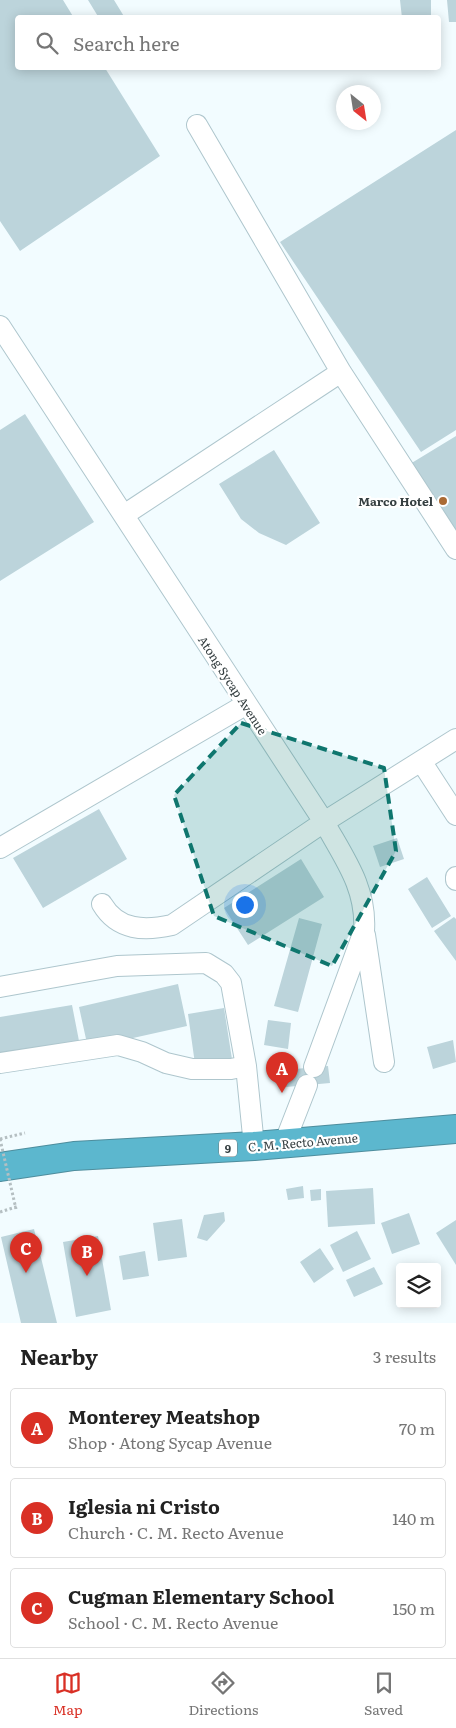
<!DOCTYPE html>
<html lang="en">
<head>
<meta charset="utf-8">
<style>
  :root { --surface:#fff; --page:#f6f6f6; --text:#222; --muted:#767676; --line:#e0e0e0; --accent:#d93025 }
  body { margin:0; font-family:Literata,serif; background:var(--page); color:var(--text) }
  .controls { position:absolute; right:15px; bottom:15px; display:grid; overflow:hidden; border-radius:5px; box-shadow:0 2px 12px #0003 }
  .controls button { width:45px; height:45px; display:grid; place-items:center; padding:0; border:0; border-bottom:1px solid var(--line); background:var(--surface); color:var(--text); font:25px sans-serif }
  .compass { position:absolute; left:336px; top:85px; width:45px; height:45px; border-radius:50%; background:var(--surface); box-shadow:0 2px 12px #0003; rotate:150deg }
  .you { position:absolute; left:244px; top:904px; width:18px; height:18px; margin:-12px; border:4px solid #fff; border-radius:50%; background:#1a73e8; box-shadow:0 0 0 8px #1a73e833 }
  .badge { display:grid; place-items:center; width:32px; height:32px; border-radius:50%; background:var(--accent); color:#fff; font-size:16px; font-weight:700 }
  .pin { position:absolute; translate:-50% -41px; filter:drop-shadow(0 1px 2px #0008) }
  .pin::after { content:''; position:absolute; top:26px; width:18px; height:15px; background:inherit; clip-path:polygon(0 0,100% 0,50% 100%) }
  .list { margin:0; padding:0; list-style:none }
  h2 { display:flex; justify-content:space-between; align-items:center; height:65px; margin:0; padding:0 20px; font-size:21px }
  h2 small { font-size:16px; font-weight:400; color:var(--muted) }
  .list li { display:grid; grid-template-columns:32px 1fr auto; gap:15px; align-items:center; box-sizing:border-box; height:80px; margin:0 10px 10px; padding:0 10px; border:1px solid var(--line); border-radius:5px }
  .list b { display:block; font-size:19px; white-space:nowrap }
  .list p { margin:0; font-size:16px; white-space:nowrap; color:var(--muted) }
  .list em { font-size:16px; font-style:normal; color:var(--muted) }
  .icon { flex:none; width:28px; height:28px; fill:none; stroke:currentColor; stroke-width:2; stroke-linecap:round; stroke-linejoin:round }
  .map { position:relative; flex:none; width:456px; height:1323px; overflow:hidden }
  .search { position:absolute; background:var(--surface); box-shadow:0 2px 12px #0003; left:15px; right:15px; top:15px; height:55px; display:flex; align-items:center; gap:12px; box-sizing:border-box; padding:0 18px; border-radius:5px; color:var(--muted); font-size:19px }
  .sheet { height:335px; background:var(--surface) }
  nav { display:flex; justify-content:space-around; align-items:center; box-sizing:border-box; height:70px; border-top:1px solid var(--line); background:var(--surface); font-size:14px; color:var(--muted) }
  nav a { display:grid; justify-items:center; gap:2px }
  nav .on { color:var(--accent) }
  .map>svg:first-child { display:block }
</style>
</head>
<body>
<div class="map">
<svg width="456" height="1323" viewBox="0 0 456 1323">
  <rect width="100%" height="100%" fill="#f2fcff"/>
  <!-- building -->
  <path fill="#bcd4db" d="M0,0H63L74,18H18V68H105L160,156L20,251L0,221Z
    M88,0H114L125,18H99Z
    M400,0H431V18H402Z
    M447,0H456V22H449Z
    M456,130V430L421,452L280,242Z
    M25,414L94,522L0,581V430Z
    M456,436V535L410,464Z
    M274,450L320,523L286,545L259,533L241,519L219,484Z
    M99,809L127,859L43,908L13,858Z
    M397,838L404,859L380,867L373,846Z
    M301,859L324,897L248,945L224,908Z
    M427,877L451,916L432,928L408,889Z
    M454,917L456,919V961L434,931Z
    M299,918L322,924L298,1012L274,1006Z
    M178,984L187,1026L88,1048L79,1007Z
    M72,1005L80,1046L0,1060V1017Z
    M224,1008L232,1059L195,1064L188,1014Z
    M268,1020L291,1023L288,1049L264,1045Z
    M453,1040L456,1062L433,1069L427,1047Z
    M328,1066L330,1083L286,1087L284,1070Z
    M303,1186L304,1198L288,1200L286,1189Z
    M373,1188L375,1224L328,1227L326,1191Z
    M321,1189V1200L311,1201L310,1190Z
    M224,1212L225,1221L207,1241L197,1238L204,1215Z
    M409,1213L420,1244L392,1254L381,1223Z
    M182,1219L187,1257L158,1261L153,1223Z
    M456,1220V1265L436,1233Z
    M34,1229L57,1323H21L1,1237Z
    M357,1231L371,1259L343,1272L330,1245Z
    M98,1236L111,1310L76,1317L63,1242Z
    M320,1248L334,1269L314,1283L300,1262Z
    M145,1251L149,1276L123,1280L119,1256Z
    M374,1267L383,1284L354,1297L346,1280Z"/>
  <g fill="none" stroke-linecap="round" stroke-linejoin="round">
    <defs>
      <path id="minor" d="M197,125L341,372L456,549
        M0,326L324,822C344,858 367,888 364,931L314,1067
        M124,515L341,372
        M421,761L456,815
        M0,848L245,705
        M456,877V880
        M102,904C118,931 145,931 172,925L324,822L456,739
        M365,935L384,1062
        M0,987L117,966L206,963L224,974L231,983L246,1066L254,1146
        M0,1063L118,1045L142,1052L166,1063L192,1069H231L246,1066
        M284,1144L307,1085"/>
      <path id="highway" d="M0,1167L74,1156L254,1146L456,1129"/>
    </defs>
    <!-- minor casing -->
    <use href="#minor" stroke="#aec6cd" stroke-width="22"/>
    <!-- highway casing -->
    <use href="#highway" stroke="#4e8d9d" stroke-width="30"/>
    <!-- path -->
    <path stroke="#b5bfc2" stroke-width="3" stroke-dasharray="2.5 2.5" stroke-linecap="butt" d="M0,1139L25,1133
      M0,1212L19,1206"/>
    <!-- minor -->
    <use href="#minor" stroke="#fff" stroke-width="20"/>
    <!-- highway -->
    <use href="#highway" stroke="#5cb7ce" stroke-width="28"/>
    <!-- path-bridge -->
    <path stroke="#b5bfc2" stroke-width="3" stroke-dasharray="2.5 2.5" stroke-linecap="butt" d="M0,1139L16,1209"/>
  </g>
  <!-- marked area -->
  <path fill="#0f766e" fill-opacity="0.2" stroke="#0f766e" stroke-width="4" stroke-dasharray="10 6" stroke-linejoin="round" d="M241,723L384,768L396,851L332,966L214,916L174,795Z"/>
  <!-- markers -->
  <circle fill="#aa6a33" stroke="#fff" stroke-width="2" cx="443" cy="501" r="5"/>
  <g text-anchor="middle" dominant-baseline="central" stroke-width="4.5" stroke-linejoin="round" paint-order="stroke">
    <!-- shield labels -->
    <rect fill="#fff" stroke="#72797a" stroke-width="1" x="219" y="1139.5" width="18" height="17" rx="4"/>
    <g font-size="11" font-weight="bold" fill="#353f41">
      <text x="228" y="1148">9</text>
    </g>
    <!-- poi labels -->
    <g font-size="12" font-weight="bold" fill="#353f41" stroke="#fff" text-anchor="end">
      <text x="433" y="501">Marco Hotel</text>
    </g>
    <!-- street labels -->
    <g font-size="12" fill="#353f41" stroke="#fff">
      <text transform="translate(233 685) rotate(57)">Atong Sycap Avenue</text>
      <text transform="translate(303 1142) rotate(-5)">C. M. Recto Avenue</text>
    </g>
  </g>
</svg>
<div class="controls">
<button><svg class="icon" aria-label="layers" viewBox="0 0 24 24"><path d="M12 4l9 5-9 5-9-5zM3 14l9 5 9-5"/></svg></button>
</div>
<svg class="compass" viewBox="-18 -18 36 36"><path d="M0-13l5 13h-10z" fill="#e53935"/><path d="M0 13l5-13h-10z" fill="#767676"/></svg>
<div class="you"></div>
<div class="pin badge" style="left:282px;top:1093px">A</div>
<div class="pin badge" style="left:87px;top:1276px">B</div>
<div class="pin badge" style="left:26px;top:1273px">C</div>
<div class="search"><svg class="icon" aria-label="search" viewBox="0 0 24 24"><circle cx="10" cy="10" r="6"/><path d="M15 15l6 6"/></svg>Search here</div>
</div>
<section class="sheet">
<h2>Nearby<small>3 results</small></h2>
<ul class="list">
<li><span class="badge">A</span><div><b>Monterey Meatshop</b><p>Shop · Atong Sycap Avenue</p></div><em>70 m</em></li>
<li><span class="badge">B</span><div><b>Iglesia ni Cristo</b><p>Church · C. M. Recto Avenue</p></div><em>140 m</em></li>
<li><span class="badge">C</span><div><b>Cugman Elementary School</b><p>School · C. M. Recto Avenue</p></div><em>150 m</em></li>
</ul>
</section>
<nav>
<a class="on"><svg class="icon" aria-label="map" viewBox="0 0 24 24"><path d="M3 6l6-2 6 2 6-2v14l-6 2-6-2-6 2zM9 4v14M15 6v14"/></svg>Map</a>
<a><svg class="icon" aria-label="directions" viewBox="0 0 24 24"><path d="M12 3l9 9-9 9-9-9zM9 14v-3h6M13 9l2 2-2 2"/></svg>Directions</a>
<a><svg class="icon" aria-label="saved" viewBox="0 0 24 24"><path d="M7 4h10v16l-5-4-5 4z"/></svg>Saved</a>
</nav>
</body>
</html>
